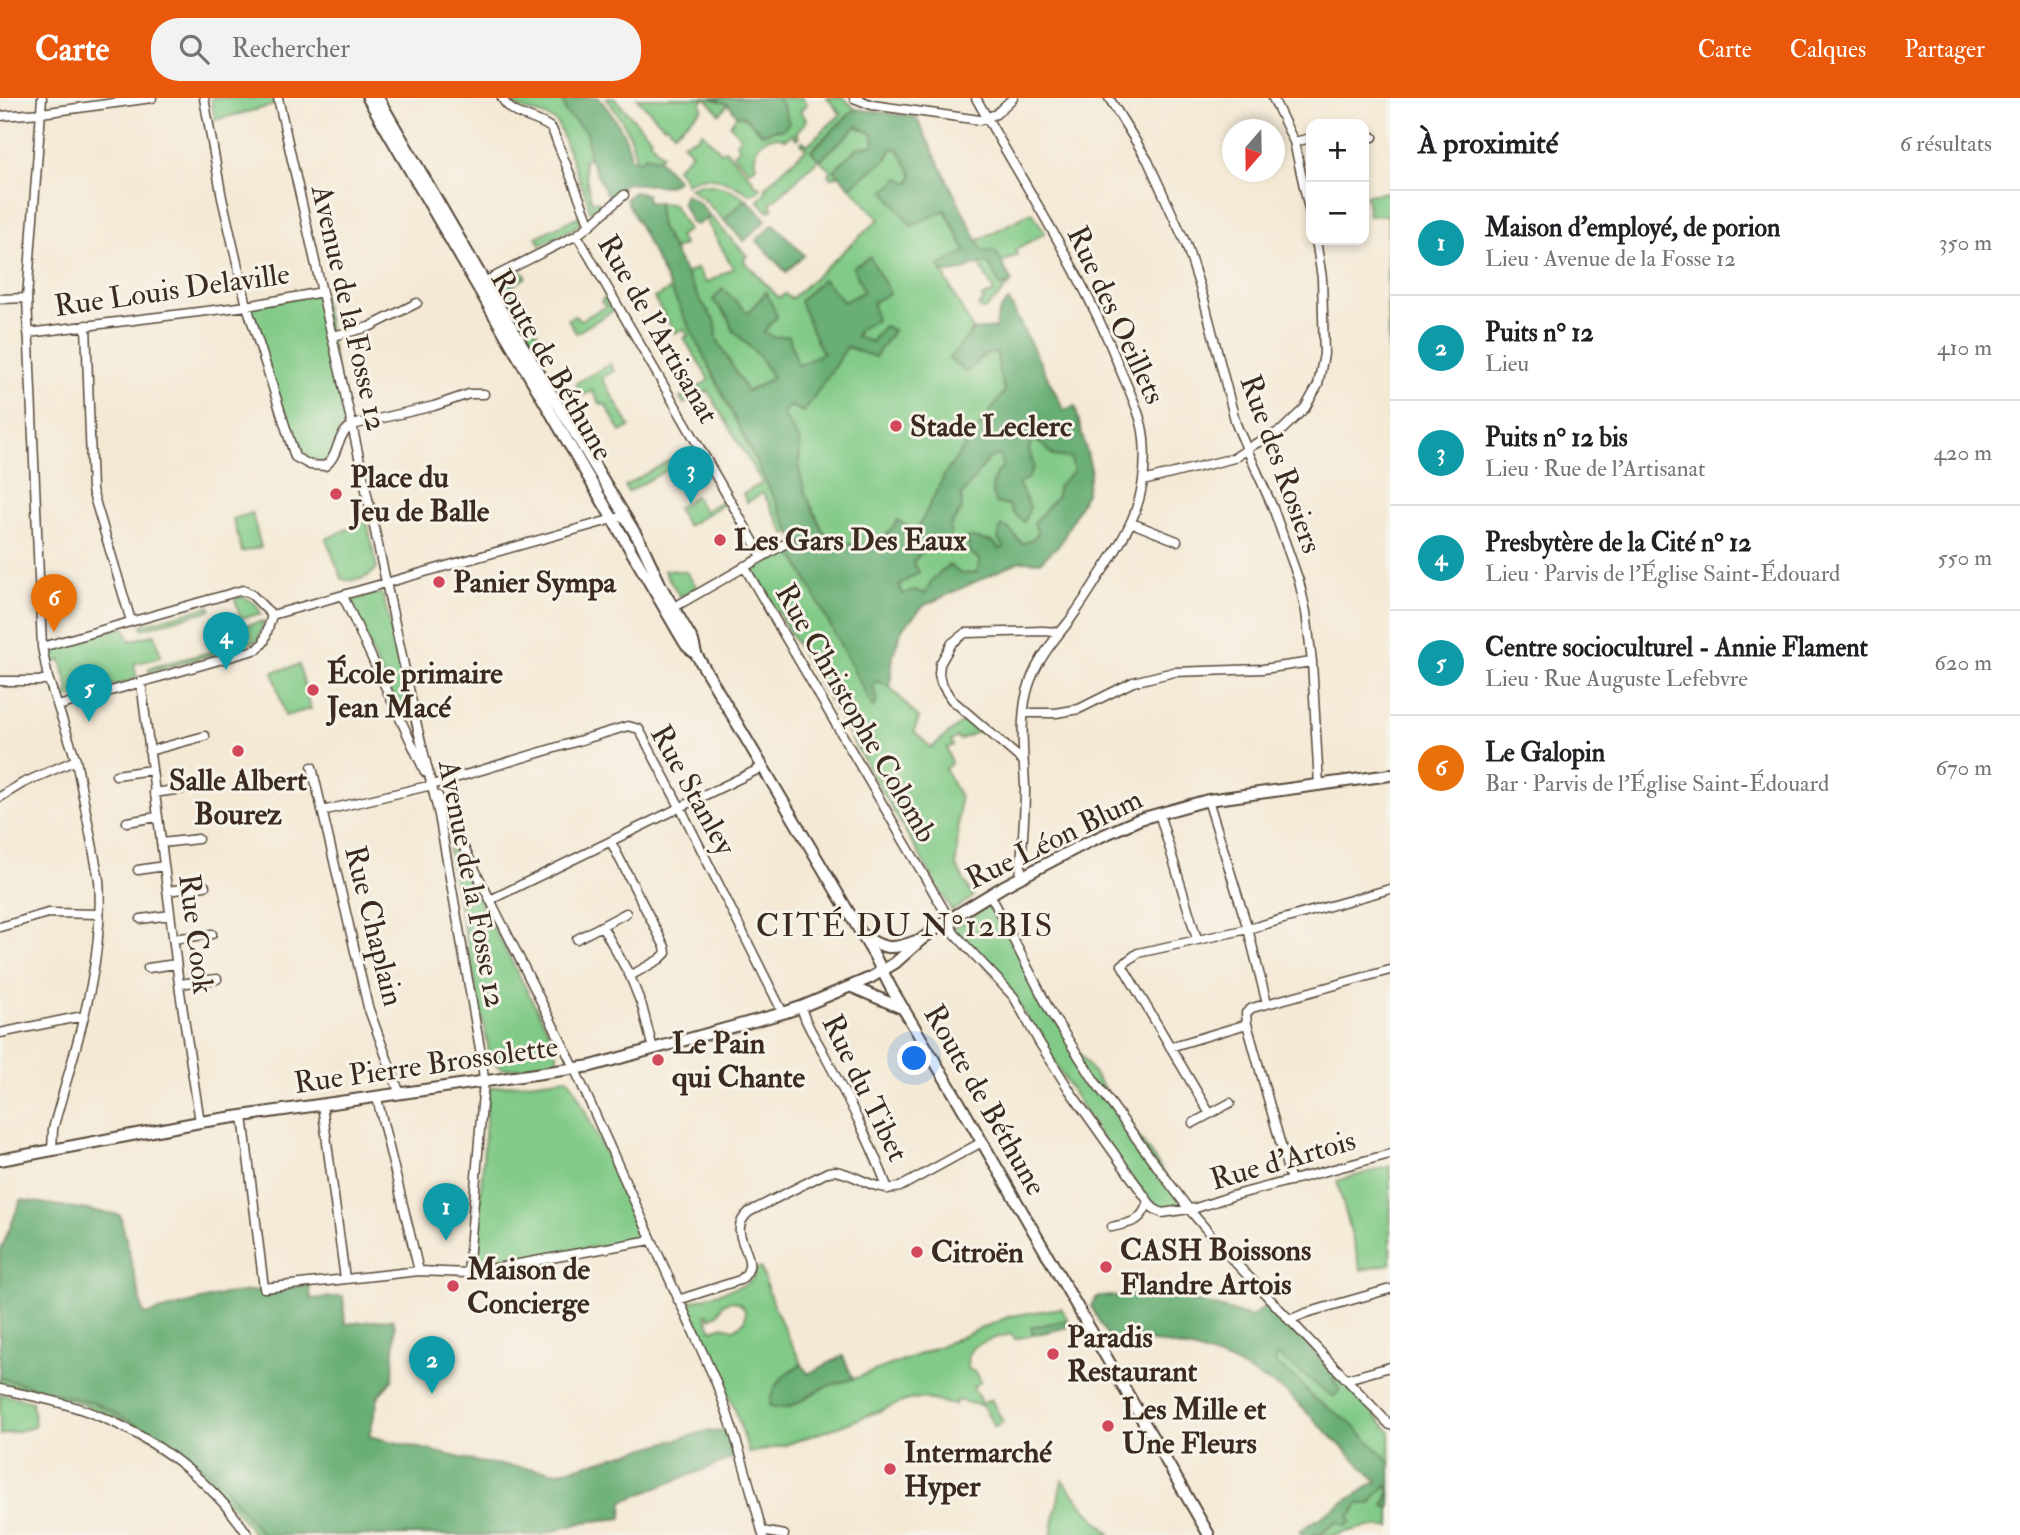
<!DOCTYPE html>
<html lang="fr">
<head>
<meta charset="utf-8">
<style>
  :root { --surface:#fff; --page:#f2f2f2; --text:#202124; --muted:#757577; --line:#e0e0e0; --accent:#ea580c }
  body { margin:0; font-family:"IM FELL Double Pica",serif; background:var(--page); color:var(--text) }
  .controls { position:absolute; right:21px; top:21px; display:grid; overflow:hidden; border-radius:14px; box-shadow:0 4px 10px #0003 }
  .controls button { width:63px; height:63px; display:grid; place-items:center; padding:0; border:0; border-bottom:2px solid var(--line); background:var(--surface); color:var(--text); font:35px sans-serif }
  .compass { position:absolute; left:1222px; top:21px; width:63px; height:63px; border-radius:50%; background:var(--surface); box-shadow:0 4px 10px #0003; rotate:200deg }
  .you { position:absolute; left:915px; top:961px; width:24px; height:24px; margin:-18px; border:5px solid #fff; border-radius:50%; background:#1a73e8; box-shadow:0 0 0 10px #1a73e833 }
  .badge { display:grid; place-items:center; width:46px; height:46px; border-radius:50%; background:var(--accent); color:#fff; font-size:23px; font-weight:700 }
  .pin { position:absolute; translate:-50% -58px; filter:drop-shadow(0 2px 4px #0008) }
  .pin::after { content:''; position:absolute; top:37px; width:24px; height:21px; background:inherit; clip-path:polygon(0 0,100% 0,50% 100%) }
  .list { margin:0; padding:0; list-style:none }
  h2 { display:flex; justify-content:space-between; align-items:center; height:91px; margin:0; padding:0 28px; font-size:30px }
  h2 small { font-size:23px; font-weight:400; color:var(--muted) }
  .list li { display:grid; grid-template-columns:46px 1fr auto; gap:21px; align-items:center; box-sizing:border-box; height:105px; padding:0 28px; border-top:2px solid var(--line) }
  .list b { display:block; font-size:26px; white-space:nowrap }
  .list p { margin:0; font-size:23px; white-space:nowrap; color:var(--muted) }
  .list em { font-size:23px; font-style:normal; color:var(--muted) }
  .icon { flex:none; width:38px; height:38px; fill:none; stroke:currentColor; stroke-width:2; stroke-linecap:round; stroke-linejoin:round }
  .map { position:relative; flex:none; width:1390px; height:1437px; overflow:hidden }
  header { display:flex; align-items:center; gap:42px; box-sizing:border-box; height:98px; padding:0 35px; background:var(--accent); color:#fff }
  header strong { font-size:33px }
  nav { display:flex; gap:38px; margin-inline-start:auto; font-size:24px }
  .search { width:490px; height:63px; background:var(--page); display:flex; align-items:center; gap:18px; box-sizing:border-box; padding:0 24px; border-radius:28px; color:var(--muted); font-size:26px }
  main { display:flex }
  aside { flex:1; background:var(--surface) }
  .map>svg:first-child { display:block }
</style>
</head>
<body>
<header>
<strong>Carte</strong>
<div class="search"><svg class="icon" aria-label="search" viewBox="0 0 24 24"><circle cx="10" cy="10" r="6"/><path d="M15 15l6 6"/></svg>Rechercher</div>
<nav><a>Carte</a><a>Calques</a><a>Partager</a></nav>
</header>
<main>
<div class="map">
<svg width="1390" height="1437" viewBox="0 0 1390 1437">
  <rect width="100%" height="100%" fill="#f7f3e8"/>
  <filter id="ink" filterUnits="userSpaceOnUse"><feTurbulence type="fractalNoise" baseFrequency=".0143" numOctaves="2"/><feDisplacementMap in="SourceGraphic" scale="14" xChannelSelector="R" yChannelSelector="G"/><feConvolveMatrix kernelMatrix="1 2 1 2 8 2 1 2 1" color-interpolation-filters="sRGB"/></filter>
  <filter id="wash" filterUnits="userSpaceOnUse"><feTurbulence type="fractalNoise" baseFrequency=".00686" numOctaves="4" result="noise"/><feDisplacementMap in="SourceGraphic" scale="28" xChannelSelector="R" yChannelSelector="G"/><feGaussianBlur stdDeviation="1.57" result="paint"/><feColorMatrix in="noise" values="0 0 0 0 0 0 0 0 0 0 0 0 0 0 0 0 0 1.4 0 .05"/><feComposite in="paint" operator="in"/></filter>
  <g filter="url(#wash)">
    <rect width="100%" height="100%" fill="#f4e9d5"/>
    <!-- green -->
    <path fill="#81ca87" stroke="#5e7a52" stroke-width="2" fill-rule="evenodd" d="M211,0H273L275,7L215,22Z
      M524,0H562L566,15L587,35L589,60L583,62C587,77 586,90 593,104L597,103L601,107L592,115L589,111L588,104L558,26C545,13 525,16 511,5Z
      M606,0H614L651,40L649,42L662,57L658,61L645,58L641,63L636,62C631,33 623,23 606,0Z
      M637,0H711L728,6L720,16L707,1H704L701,5L702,11L674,35L666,26L664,28Z
      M777,0H803L807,7L800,13L806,21L804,27L796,35L799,39L797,41L792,36L786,41C766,34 751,48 756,68L750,73L733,56L740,50L736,45L741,39L730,27L737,17L745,19L762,36L776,31L782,32L784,10Z
      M827,0H844L855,11L811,52L819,61L770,106L773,111L768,113L758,103L767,92L765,89L806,51L801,45L803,43L807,47L841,16Z
      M857,28L873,36L875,47L835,73L840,78H835L831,80L828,76L831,73L820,62Z
      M702,34L721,54L725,52L752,80L753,85L761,90L757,94L750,96C731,85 707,71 686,86L683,78L676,70L692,55L683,45L698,39Z
      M892,50L898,51L913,76L909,85L945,112L966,154L939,168L973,232L949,261L997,255L999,274L1005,293L945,376L924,420L916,434L861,448L837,443L823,433L805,395L799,371L800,344L782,315L790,308L804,314L847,249L875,259L893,233L884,228L871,244L856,238L873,204L870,159L853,169L864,193L844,205L801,203L816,242L824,256L798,269L773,239L763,234L766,195L748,215L722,191L713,202L728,219L732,231L759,258L774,281L746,294L717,241L716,225L699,200L686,176L697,170L706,185L733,170L706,122L710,118L747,158L743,162L779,200L785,196L791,201L879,121L850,89L886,61Z
      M700,86C718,86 732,91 746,101L724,122L703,101L689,90Z
      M1390,94V334L1387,194L1388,117L1369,118L1366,97Z
      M658,105L673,106L688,132L679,138L684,147L673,152L660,127Z
      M1032,114L1045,135L1015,152L1017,157L1002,165L996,154L982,153L977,143Z
      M579,118L580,127L540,147L536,139Z
      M979,165L989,166L1001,189L1012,184L985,212H982L978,207L984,204L982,200L994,194Z
      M520,173L525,176L526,179L509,190L521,211L519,213L521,216H524L531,228H533L544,245L533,248L500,190L502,183Z
      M671,191L791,435L786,437L763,395L747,404L743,396L762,385L708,293L684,306L680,300L709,282L684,240L688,238L684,231L675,235L654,200Z
      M322,194L347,330L332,363L313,365L297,356L247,208Z
      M604,200H607L614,212L576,235L568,221L574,218L581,222L606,208L601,204Z
      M610,266L614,273L602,280L630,329L621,334L605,306L601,307L592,293L583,297L578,293L576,285Z
      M1032,341L1043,347L1054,358L1071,359L1074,373L1058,388L1057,398L1034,425L1038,436L1031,443L1023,446L1009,431L1004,450L1000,452L993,444L967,439L970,453L980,463L977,474L932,482L925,496H903L899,487L919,475L913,464L927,447L946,449L950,428L962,411L961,398L989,359L999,357L1003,368C993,378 990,392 996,404L1009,406L1014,416L1030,409L1018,386L1034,369L1029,352Z
      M672,361L675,367L628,394L625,388Z
      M695,398L704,413L722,403L724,406L687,428L677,410Z
      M252,415L261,449L242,454L233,421Z
      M367,422L377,470C368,481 355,484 342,481L326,441Z
      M791,452L873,609L877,603L873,589L877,583L890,589L919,620L914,633L931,650L966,621L979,633L959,642L957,639L951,643L953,647L947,650L951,666L945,671L960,699L956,767L973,799L952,813L754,473Z
      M669,472L686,474L697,489L680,499L664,473Z
      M379,495L383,498L410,610L400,614L348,505L350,502Z
      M242,498L256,506L261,516L240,520L235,501Z
      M210,508L211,512L142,531L141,527Z
      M264,523L258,542L247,546L243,528Z
      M124,529L130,543L155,536L161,559L134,566L137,581L62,601L61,597L69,594L61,562L51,565L48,549Z
      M217,552L218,555L149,574V570Z
      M299,567L311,611L285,618L273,574Z
      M448,751H452L557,949V962L552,968L502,971L491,963Z
      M994,804L1051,915L1184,1103L1179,1111L1169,1114L1155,1110L1110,1054L1014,899L952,831Z
      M568,980L574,989L644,1140L489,1169L483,1167L476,1157L488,994L494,989Z
      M1390,1068V1166L1361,1172L1337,1083Z
      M761,1170C770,1204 786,1235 802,1266L789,1273L790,1309L824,1289L853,1281L928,1253L1010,1218L1061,1210L1068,1222L1031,1229L1033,1237L1014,1241L1011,1236C999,1239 979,1243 971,1252C967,1257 967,1264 967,1270L977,1276L981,1284L973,1289L982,1306L991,1301L1003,1324L995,1329L983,1308L956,1302L955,1307L922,1300L908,1302L843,1327L785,1347L749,1355L735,1311L687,1205L744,1187L753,1180L756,1171ZM731,1203C743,1204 748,1213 744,1224L734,1231L723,1228L712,1232L705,1217L708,1216L710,1220L718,1216L723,1206Z
      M1278,1257L1333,1299L1335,1276L1390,1333V1365L1351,1325L1312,1299L1300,1284L1275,1265Z
      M0,1280L97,1306L177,1348L221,1385L262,1437H254C217,1381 152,1331 89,1309C60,1298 30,1292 0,1285Z
      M0,1296L32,1303L35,1329L0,1337Z
      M1062,1382L1085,1410L1111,1437H1051Z
      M1387,1386L1390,1392L1384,1408L1390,1410V1429H1366L1334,1437H1309L1320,1436L1337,1424L1349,1420L1359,1406H1371L1376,1398Z"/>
    <!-- forest -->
    <path fill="#68ae74" stroke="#526c49" stroke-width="2" fill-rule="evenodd" d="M562,0H599C614,19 628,37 631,61L641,63L645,58L658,61L678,82L668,88L626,85L611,101L605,93L589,60L587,35L566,15Z
      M711,0H777L784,10L789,25L782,32L776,31L763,36L745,19L737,17L728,6Z
      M855,11L916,19L982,152L996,154L1012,184L1001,189L989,166C977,164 972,169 961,173C955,175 950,174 944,175L939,168L966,153L945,112L911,128L885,93L899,80L909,85L913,77L898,51L892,50L886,61L850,89L834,72L857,50L874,47L873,36L857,28L820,62L811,53Z
      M633,94L647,96V104L658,105L660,128L699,200L716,225L717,241L747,294L773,280L759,258L732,231L728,219L713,202L723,191L748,215L766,194L777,218L764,234L773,239L789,238L798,268L823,255L816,242L800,203L823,181L844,204L864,193L853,169L870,159L890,195L873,204L876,222L859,232L856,238L871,244L884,228L893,232L875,259L847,249L804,314L790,308L782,315L800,344L799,371L805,395L823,433L837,443L861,448L882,442L898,422L916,434L945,376L1005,293L999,274L997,255L985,256L967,275L949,261L973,232L996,230C997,217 999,211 1009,203L1064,312L1075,308L1091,371L1086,395L1061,445L1040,464L1020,463L923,508L902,531L893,557L890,589L877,583L873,589L877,603L873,610L791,452L798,448L626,101ZM1032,341L1043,347L1054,358L1071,360L1074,373L1058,388L1057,398L1034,425L1038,436L1031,442L1022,446L1009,431L1001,428L998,441L1004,449L1000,452L993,444L967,439L970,453L980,463L977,474L962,476L949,467L932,482L925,496L915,492L903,496L899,487L919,474L913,464L927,447L946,449L951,444L950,428L962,411L961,398L989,360L999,357L1003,368C992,379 989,390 996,405L1009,407L1014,416L1024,424L1030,409L1018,386L1028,380L1034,369L1029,352Z
      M685,96L699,105L710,118L697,127L691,125L682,104Z
      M746,101L766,122L744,143L724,122Z
      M774,126L804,157L786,174L756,142Z
      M21,1102L120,1117L144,1217L224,1196L309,1187L311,1201L343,1198L345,1226L392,1221L395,1228L393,1281L379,1297L369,1338L478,1364L559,1374L704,1334L727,1332L736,1359L623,1403L622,1420L584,1424L541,1437H262L221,1385L177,1348L97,1306L0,1280V1154Z
      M1150,1196C1185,1198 1218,1209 1251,1219L1268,1206L1335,1276L1333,1281L1340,1292L1333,1299L1278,1257L1275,1265L1300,1284L1312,1299L1351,1325L1388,1362L1390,1365V1410L1384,1408L1390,1392L1387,1387L1376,1398L1371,1406H1359L1349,1419L1351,1424L1346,1428L1337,1424L1320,1436L1302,1437L1299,1433L1377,1383L1285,1293L1234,1265L1196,1252L1161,1245L1131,1241L1114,1250L1091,1208L1097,1199Z
      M1068,1222L1072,1228L1033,1237L1031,1229Z
      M843,1258L853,1281C843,1284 831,1286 821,1291C801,1301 793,1314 770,1308C771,1286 784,1276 802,1266L808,1276Z"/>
  </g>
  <g filter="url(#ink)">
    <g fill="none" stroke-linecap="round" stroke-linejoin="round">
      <defs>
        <path id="street" d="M42,0L27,200L42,549L48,580L76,662L99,782C105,867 75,950 53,1031L52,1053
          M204,0L222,100L247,208L295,359L310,367L325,368C340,357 334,340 352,327L434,308L469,296H484
          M278,0L352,327L418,632L439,717L482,962L484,983L468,1175
          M502,0C513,21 536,17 552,31L590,127
          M854,0L872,7L980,22L996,16L1013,0
          M976,0C1025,89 1083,175 1120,271C1129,293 1142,317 1144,341C1149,398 1130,433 1099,478C1090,493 1080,508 1070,522C1054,542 1038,561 1030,584C1018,617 1024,656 1025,690C1025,720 1022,750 1020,780
          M1109,0L1148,63L1186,146L1204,202L1236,326L1273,410L1299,483L1306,514L1312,564L1319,687
          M1273,0L1294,44L1311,120
          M0,18L41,15L152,0
          M1364,36L1373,39
          M1294,44L1311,40
          M577,137L762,458
          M482,185L577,137L590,127L624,97
          M0,201L27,200
          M86,227L92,392L131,523
          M28,235L247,208L322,194
          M333,238L369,229L417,205
          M1143,383L1234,360L1255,346L1282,332L1305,310L1318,287L1324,256L1322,180L1316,142
          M1132,425L1177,443
          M744,468L944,812L954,835L1014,899L1039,944L1070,993L1153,1110L1162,1115L1196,1110L1232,1098L1390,1056
          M343,498L425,674
          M671,511L790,443
          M272,517L624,418
          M42,549L243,492L251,496L272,517
          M0,583H39L48,580
          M141,584L180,894L200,1024
          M58,608L258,551L264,544L272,517
          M1025,615H1056L1079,611L1133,584L1174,574L1263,571L1312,564
          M149,653L205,638
          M1023,663L951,601L941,585L939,576L940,566L952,545L965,535L1043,533L1060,534
          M312,669L368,909L400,996
          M116,677L151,672
          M154,695L182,691
          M438,698L572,965L715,1282C735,1333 749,1384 763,1437
          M0,699L23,685L76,662
          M1208,702L1248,831L1267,906
          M322,713L432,687L628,628L639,631L681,711L783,915
          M1159,715L1197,841
          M127,724L157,719
          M611,744L665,849L666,855L660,861L630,878
          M161,745L198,741
          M138,772L164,768
          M167,793L205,788
          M990,796L1051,915L1094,982L1133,1036L1188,1110L1228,1157L1390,1327
          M490,802L763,669
          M141,821L170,817
          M602,828L630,878L642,908L653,951
          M0,829L48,815L99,816
          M173,841L212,836
          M577,841L626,815
          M148,870L176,866
          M179,886L217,881
          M801,909C807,931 816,939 825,958C848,1001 871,1045 888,1091
          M0,935L83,918
          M1170,949L1247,926
          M377,1000L419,1173
          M322,1007L345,1181
          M1210,1016L1122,867L1138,855L1248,831L1390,791
          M243,1018L264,1190L419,1173L468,1175L651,1142
          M1193,1025L1230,1005
          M1291,1083L1247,926L1246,915L1252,910L1390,872
          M1112,1129C1132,1124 1141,1125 1148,1104
          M678,1202L740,1182C768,1161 721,1138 749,1114L828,1074L835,1073C857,1076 876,1095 900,1089L982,1044
          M1289,1222L1306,1215L1390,1191
          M1347,1281L1390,1269
          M0,1291C32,1298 63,1304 94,1316C154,1339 212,1383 248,1437
          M762,1433L784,1437"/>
        <path id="secondary" d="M368,0L680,537L686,547L696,556L874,857L891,890L959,1004L1209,1437
          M378,0L492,197L641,445L662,490L693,543L696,556
          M863,837C884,852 892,852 916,843
          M852,889L904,911
          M0,1062L200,1024L591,968L783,915L801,909L870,880L895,865L922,841L948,822L1004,788L1086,745L1140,721L1208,702L1390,677"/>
      </defs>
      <!-- street casing -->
      <use href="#street" stroke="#574739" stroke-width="11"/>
      <!-- secondary casing -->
      <use href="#secondary" stroke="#574739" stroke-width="14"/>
      <!-- street -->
      <use href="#street" stroke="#fff" stroke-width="8"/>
      <!-- secondary -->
      <use href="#secondary" stroke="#fff" stroke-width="10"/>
    </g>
  </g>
  <!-- markers -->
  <g fill="#d1495b" stroke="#f7f3e8" stroke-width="2.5">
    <circle cx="896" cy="328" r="7"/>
    <circle cx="336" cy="396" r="7"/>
    <circle cx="720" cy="442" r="7"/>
    <circle cx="439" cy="484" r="7"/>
    <circle cx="313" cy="592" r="7"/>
    <circle cx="238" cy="653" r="7"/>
    <circle cx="658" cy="962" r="7"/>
    <circle cx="917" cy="1154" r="7"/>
    <circle cx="1106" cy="1169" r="7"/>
    <circle cx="453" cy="1188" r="7"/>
    <circle cx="1053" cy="1256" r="7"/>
    <circle cx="1108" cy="1328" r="7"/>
    <circle cx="890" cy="1371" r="7"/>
  </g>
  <g text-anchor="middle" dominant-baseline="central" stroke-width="6" stroke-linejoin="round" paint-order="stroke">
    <!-- street labels -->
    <g font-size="30" fill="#3b2a1e" stroke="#f7f3e8">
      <text transform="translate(172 192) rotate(-8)">Rue Louis Delaville</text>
      <text transform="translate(349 210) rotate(77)">Avenue de la Fosse 12</text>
      <text transform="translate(1116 217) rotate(65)">Rue des Oeillets</text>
      <text transform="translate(658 231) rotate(60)">Rue de l'Artisanat</text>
      <text transform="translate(552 267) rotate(60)">Route de Béthune</text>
      <text transform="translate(1281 366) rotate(70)">Rue des Rosiers</text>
      <text transform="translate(856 615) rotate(60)">Rue Christophe Colomb</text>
      <text transform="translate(693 692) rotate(61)">Rue Stanley</text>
      <text transform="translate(1054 741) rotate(-26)">Rue Léon Blum</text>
      <text transform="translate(472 786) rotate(79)">Avenue de la Fosse 12</text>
      <text transform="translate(374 828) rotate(76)">Rue Chaplain</text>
      <text transform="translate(196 836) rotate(83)">Rue Cook</text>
      <text transform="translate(426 967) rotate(-8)">Rue Pierre Brossolette</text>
      <text transform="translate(865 990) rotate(64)">Rue du Tibet</text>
      <text transform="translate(985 1002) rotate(60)">Route de Béthune</text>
      <text transform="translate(1283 1062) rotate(-16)">Rue d'Artois</text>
    </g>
    <!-- poi labels -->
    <g font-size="30" font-weight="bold" fill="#3b2a1e" stroke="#f7f3e8" text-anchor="start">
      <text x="910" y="328">Stade Leclerc</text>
      <text x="350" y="379">Place du<tspan x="350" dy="34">Jeu de Balle</tspan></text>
      <text x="734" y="442">Les Gars Des Eaux</text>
      <text x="453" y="484">Panier Sympa</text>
      <text x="327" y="575">École primaire<tspan x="327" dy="34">Jean Macé</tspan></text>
      <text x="238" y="682" text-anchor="middle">Salle Albert<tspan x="238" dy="34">Bourez</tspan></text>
      <text x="672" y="945">Le Pain<tspan x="672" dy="34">qui Chante</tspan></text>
      <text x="1120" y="1152">CASH Boissons<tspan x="1120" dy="34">Flandre Artois</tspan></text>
      <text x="931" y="1154">Citroën</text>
      <text x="467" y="1171">Maison de<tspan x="467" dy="34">Concierge</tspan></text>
      <text x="1067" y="1239">Paradis<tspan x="1067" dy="34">Restaurant</tspan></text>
      <text x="1122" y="1311">Les Mille et<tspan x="1122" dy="34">Une Fleurs</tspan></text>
      <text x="904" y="1354">Intermarché<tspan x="904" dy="34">Hyper</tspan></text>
    </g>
    <!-- neighbourhood labels -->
    <g font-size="32" letter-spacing="2" fill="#3b2a1e" stroke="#f7f3e8">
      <text x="905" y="828">CITÉ DU N°12BIS</text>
    </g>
  </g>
</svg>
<div class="controls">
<button>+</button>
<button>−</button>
</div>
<svg class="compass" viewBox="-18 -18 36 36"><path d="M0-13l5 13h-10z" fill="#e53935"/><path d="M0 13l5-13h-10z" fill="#757577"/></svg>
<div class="you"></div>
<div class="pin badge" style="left:446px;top:1143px;background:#0f9aa8">1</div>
<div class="pin badge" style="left:432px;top:1296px;background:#0f9aa8">2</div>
<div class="pin badge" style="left:691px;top:406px;background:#0f9aa8">3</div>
<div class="pin badge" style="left:226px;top:572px;background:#0f9aa8">4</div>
<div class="pin badge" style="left:89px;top:624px;background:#0f9aa8">5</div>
<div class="pin badge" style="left:54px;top:534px;background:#e8710a">6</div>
</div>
<aside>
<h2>À proximité<small>6 résultats</small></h2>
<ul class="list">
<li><span class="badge" style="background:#0f9aa8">1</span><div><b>Maison d'employé, de porion</b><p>Lieu · Avenue de la Fosse 12</p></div><em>350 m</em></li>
<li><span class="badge" style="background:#0f9aa8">2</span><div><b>Puits n° 12</b><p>Lieu</p></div><em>410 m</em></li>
<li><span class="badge" style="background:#0f9aa8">3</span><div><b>Puits n° 12 bis</b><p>Lieu · Rue de l'Artisanat</p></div><em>420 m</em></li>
<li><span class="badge" style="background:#0f9aa8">4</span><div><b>Presbytère de la Cité n° 12</b><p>Lieu · Parvis de l'Église Saint-Édouard</p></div><em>550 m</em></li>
<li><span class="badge" style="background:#0f9aa8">5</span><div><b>Centre socioculturel - Annie Flament</b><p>Lieu · Rue Auguste Lefebvre</p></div><em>620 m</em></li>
<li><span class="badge" style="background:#e8710a">6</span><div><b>Le Galopin</b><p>Bar · Parvis de l'Église Saint-Édouard</p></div><em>670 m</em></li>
</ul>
</aside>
</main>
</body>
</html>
